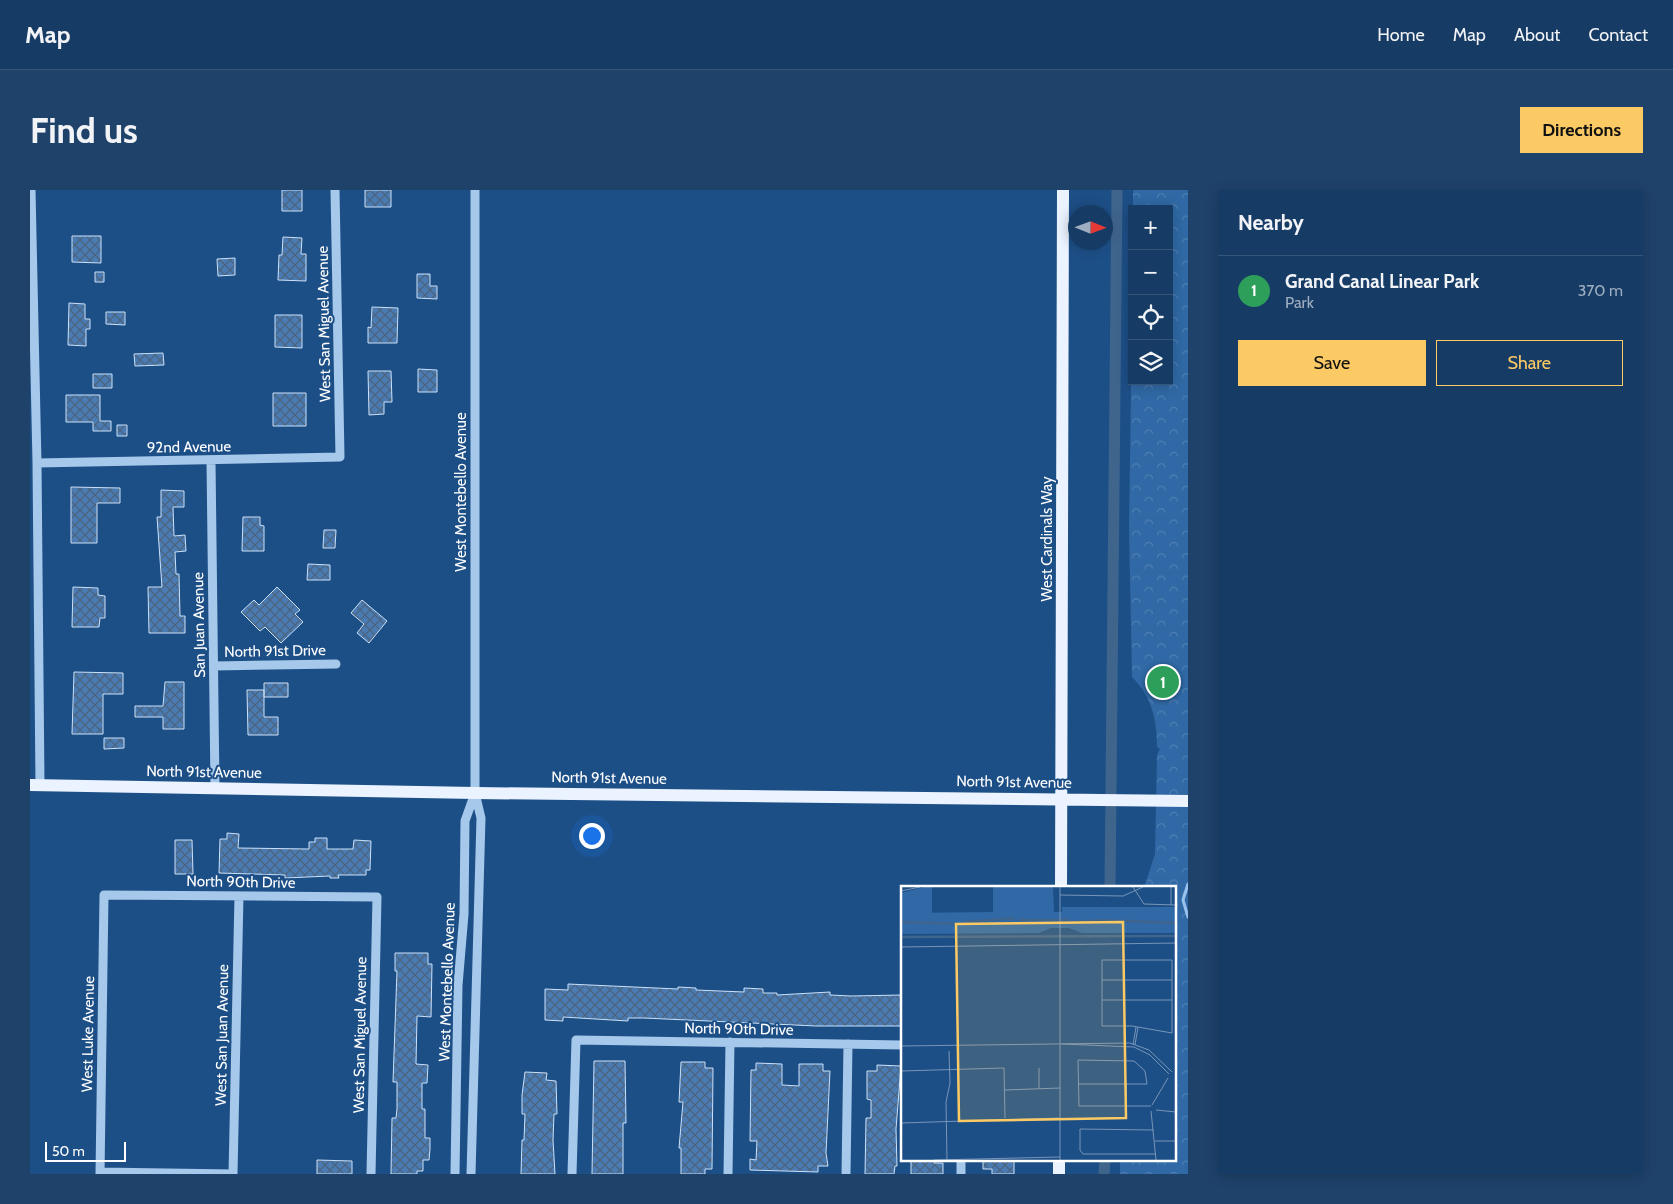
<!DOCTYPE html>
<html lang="en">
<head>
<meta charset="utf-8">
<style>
  :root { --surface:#163b65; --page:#1f426b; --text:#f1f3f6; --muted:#9eadbf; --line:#355579; --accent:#fbca64 }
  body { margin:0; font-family:Cabin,sans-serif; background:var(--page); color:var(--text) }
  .controls { position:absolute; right:15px; top:15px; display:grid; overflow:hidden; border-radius:0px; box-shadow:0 2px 12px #0003 }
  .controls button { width:45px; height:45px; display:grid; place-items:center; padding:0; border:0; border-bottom:1px solid var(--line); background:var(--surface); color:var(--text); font:25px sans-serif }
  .compass { position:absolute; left:1038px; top:15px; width:45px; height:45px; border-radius:50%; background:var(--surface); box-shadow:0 2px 12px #0003; rotate:91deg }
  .scale { position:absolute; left:15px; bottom:12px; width:81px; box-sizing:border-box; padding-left:5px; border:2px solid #fff; border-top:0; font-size:14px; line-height:18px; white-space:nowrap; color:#fff; -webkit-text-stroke:4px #1d4f87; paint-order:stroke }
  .you { position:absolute; left:561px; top:645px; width:18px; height:18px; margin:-12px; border:4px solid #fff; border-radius:50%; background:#1a73e8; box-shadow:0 0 0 8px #1a73e833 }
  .badge { display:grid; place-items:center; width:32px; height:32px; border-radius:50%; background:var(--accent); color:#fff; font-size:16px; font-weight:700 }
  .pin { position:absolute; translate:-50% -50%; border:2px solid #fff; box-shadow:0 1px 5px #0006 }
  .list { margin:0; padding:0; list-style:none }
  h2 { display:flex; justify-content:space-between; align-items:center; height:65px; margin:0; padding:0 20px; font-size:21px }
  h2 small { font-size:16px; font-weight:400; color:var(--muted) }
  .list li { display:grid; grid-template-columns:32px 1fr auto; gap:15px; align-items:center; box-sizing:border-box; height:70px; padding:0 20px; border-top:1px solid var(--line) }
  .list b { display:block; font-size:19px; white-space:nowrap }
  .list p { margin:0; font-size:16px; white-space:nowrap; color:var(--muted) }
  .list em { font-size:16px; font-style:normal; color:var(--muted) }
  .actions { display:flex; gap:10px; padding:15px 20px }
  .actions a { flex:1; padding:11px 0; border:1px solid var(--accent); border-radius:0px; text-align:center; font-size:18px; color:var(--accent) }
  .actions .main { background:var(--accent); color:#111 }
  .icon { flex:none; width:28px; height:28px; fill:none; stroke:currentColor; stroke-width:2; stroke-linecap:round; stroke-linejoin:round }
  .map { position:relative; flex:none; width:1158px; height:984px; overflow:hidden; border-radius:0px }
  header { display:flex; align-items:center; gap:30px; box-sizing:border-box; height:70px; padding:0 25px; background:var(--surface); border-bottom:1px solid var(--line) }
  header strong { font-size:24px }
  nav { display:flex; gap:28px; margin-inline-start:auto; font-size:18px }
  .intro { display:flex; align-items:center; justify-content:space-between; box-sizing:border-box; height:120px; padding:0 30px }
  h1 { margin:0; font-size:35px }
  .button { padding:12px 22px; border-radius:0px; background:var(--accent); color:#111; font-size:18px; font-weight:700 }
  main { display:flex; gap:30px; padding:0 30px }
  aside { flex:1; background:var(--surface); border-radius:0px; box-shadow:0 2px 12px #0003 }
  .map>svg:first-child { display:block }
</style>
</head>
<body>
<header>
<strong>Map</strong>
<nav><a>Home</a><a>Map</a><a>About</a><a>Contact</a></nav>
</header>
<div class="intro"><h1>Find us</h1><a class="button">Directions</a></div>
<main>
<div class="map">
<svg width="1158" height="984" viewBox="0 0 1158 984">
  <defs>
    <pattern id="park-crowns" width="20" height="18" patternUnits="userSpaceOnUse" patternTransform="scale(1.25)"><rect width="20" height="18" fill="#3069a5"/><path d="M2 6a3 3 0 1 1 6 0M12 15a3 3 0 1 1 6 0" fill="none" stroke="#4f80b2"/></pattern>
    <pattern id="building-cross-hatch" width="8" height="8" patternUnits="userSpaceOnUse" patternTransform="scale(1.25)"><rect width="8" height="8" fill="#4a7bb2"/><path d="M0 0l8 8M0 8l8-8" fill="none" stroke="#4b647f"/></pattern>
  </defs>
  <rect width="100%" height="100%" fill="#1d4f87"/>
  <!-- park -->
  <path fill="url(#park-crowns)" d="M1103,0H1158V984H1090V970H1144V698H1114L1125,664L1127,565L1130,559L1127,557C1127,530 1122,507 1102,487L1099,339L1102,131V191H1139V19H1103Z"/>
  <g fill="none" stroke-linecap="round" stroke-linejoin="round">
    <!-- stream -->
    <path stroke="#99c3ed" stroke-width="3" d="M1158,694L1153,710L1158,727"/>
    <!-- canal -->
    <path stroke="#3f658d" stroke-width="11" d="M1080,698L1087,0
      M1074,984L1075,970"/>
  </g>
  <!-- building -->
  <path fill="url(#building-cross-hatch)" stroke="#cbe1f8" d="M252,0H272V21H252Z
    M335,0H361V17H335Z
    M42,46H71V73L42,72Z
    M253,47L272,48L271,64H276V91L248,90L249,65H252Z
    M205,68V85L188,86L187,69Z
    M65,82H74V92H65Z
    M387,84H400V96H407V109L387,108Z
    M39,113L55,114V129H60V139H56V156L38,155Z
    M342,117L368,118L367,153H338V137L341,138Z
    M76,122H95V135L76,134Z
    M245,125H272V158L245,157Z
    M133,163L134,175L105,176L104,164Z
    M388,179L407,180V202H388Z
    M338,181H361L362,212H354V224L339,225Z
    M63,184H82V198H63Z
    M243,203H276V236H243Z
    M36,205H70V231H81V241H63V232H36Z
    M87,235H97V246H87Z
    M41,297L90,298V313H67V353H41Z
    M131,300L154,301V317H143L144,346L155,345L156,361L145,362L146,384H149L150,426H155V443H119L118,397H132L127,327H131Z
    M213,327H230V335L234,336V361H212Z
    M294,340H306L305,358H293Z
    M278,374L300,375V390H277Z
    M43,397L68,398V405L75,406V428H70L69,437H42Z
    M247,397L270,420L265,424L273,432L251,453L235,437L230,441L211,422L224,410L229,415Z
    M332,410L357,431L339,453L327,443L334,434L321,423Z
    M44,482L93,483V504H73V544H42Z
    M135,492H154V539H133V527H105V516H133Z
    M234,493H258V507H234Z
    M217,500H234V527H248V545H218Z
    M74,548H94V558L74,559Z
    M197,643L209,644L208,658L279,659V652H285V648H297V659H323L324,650L341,651L340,680H336V685H308L309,688H300V686L255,688V685L189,683L190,649H197Z
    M145,650H162L163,684H145Z
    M365,763H398V774H402L401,827L387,826L386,874L398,875L397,893H392V919H395V948H400V959L399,970H393V981H387V984H361L362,928H366L367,919V892H363L367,781H365Z
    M538,794L648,799V797L666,798V800L714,802V798L733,799V803H747V805L800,802V805L821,806L872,805V836H786L614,828H598V831L533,827V831L515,830V799L538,800Z
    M564,871H595L596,933H593V984H562Z
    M651,872H675V878H683L682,979H675V984H651V958H649L653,912H649Z
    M726,873L752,874V895L769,896V874H793V881H800L796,963L798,976H788V982L720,980V969L726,970L727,951H720L721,880H726Z
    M847,875L871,876L866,939L867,976H865L864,984H835L836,928H841V910L837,909V881H847Z
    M495,882L517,883L516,890L526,891L527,924H524L523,950L525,984H491L492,950H494L495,924H492V905Z
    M287,970L322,971V984H287Z
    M881,970H904V973H913V984H881Z
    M953,970H984V984H962V979H953Z"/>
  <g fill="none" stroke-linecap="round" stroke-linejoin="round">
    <!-- minor -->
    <path stroke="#a6c8eb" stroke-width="9" d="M1,0L7,273L10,595
      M181,271L185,598
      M7,273L310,267L305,0
      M184,476L306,474
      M70,982L203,984
      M70,984L74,705L347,707L341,984
      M203,984L209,706
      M425,984L428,795L434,724L435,631L445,603
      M441,984L451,628L445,603V0
      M542,984L546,850L872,855
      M698,984L700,852
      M816,984L818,854
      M931,984V970"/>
    <!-- major -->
    <path stroke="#eaf3ff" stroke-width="12" d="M0,595L445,603L1158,611
      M1031,698L1033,0
      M1029,984V970"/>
  </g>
  <g text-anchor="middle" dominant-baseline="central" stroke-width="4" stroke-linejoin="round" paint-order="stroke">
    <!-- street labels -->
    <g font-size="15" fill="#fff" stroke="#1d4f87">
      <text transform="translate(294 134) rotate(-91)">West San Miguel Avenue</text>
      <text transform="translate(159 257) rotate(-1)">92nd Avenue</text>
      <text transform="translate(431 302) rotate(-90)">West Montebello Avenue</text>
      <text transform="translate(1017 349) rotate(-90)">West Cardinals Way</text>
      <text transform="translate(169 435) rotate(-91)">San Juan Avenue</text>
      <text transform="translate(245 461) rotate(-1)">North 91st Drive</text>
      <text transform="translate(174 582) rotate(1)">North 91st Avenue</text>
      <text transform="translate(579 588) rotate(1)">North 91st Avenue</text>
      <text transform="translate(984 592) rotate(1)">North 91st Avenue</text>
      <text transform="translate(211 692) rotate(1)">North 90th Drive</text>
      <text transform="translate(417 792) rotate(-88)">West Montebello Avenue</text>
      <text transform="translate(709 839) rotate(1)">North 90th Drive</text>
      <text transform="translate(58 844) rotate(-89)">West Luke Avenue</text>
      <text transform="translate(192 845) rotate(-89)">West San Juan Avenue</text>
      <text transform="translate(330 845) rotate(-89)">West San Miguel Avenue</text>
    </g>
  </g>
  <!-- overview -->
  <g transform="translate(871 696)">
    <rect width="275" height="275" fill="#1d4f87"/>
    <path d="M23,1H31V27H0V7Z" fill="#3069a5"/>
    <path d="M92,1H152L153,26H161V21H275V47H181L168,42H150L138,47L0,48V27L92,26Z" fill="#3069a5"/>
    <path d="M96,1H122V7H96ZM122,10V24H97V11Z" fill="#3069a5"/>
    <path fill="none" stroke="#3f658d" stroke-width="2.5" d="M117,34H169M0,36L61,38M64,36L114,32M172,36L200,34L275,37M0,51L275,50"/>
    <path fill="none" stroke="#7795b7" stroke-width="1" d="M159,1V274M232,1L243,18L275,19M0,5L19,1M159,9L222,10L242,1M270,19V1M0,61L275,57M201,74H271V147L231,140H201ZM201,94H271M201,114H271M161,158L233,161L249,169L268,188M232,159L235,141M234,159L237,141M0,160L229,157L248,164L271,186M138,182V202M0,185L103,182L104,232M177,198H246L244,185L233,175L177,174L178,220H250M225,198V220M104,204L159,202M251,219L267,192M255,224L275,226M250,225L255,274M0,237L158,232M253,244L179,243V264L182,268H255M254,255H275M33,274L159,271M46,274L45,216L49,197L48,165"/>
    <path fill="#fbca64" fill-opacity="0.15" stroke="#fbca64" stroke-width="2.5" d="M222,36L225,232L58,235L55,38Z"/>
    <rect width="275" height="275" fill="none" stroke="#fff" stroke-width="2.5"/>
  </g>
</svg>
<div class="controls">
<button>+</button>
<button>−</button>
<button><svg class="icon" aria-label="locate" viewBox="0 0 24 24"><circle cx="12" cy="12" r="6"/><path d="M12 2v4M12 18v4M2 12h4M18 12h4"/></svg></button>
<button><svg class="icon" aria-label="layers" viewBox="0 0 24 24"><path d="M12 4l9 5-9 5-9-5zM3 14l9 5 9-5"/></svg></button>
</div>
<svg class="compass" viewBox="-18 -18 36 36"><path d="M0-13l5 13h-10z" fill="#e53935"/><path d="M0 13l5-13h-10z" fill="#9eadbf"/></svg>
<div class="scale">50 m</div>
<div class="you"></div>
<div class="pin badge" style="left:1133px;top:492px;background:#2e9e5b">1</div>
</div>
<aside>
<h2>Nearby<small></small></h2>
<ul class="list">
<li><span class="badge" style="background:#2e9e5b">1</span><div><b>Grand Canal Linear Park</b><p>Park</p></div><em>370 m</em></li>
</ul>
<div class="actions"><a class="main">Save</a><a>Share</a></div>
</aside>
</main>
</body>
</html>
